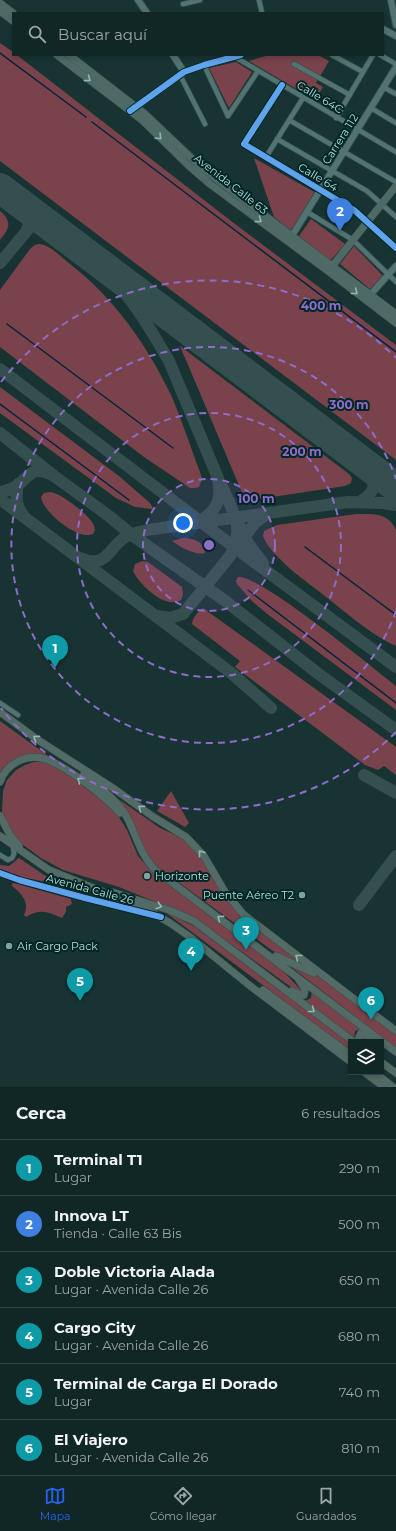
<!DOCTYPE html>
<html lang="es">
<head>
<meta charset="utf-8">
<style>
  :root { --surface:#112726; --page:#1e3332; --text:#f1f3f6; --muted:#9ca5a7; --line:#304443; --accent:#2563eb }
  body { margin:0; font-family:Montserrat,sans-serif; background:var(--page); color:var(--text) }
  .controls { position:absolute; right:12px; bottom:12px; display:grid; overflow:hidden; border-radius:0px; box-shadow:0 2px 6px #0003 }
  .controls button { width:36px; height:36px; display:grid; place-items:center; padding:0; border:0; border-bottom:1px solid var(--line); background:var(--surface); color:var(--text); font:20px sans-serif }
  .you { position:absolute; left:183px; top:523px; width:14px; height:14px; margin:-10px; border:3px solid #fff; border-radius:50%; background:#1a73e8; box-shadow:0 0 0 6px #1a73e833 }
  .badge { display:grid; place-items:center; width:26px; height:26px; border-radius:50%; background:var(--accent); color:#fff; font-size:13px; font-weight:700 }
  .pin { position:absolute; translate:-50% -33px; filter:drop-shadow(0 1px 2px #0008) }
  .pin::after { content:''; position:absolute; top:21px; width:14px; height:12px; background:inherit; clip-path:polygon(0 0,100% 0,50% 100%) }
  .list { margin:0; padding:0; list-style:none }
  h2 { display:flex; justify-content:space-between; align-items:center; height:52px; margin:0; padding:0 16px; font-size:17px }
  h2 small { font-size:13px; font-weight:400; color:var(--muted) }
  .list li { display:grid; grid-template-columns:26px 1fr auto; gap:12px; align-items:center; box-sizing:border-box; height:56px; padding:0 16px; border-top:1px solid var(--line) }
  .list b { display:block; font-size:15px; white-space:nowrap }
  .list p { margin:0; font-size:13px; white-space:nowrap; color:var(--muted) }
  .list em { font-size:13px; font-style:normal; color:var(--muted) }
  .icon { flex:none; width:22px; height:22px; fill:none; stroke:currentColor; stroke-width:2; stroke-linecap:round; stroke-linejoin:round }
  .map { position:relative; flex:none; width:396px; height:1087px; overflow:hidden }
  .search { position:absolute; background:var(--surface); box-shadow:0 2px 6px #0003; left:12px; right:12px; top:12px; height:44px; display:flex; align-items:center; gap:10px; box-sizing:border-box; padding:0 14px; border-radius:0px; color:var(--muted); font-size:15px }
  .sheet { height:388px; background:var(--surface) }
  nav { display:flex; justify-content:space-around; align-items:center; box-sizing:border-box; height:56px; border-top:1px solid var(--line); background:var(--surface); font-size:11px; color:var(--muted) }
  nav a { display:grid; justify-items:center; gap:2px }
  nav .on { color:var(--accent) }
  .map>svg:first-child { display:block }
</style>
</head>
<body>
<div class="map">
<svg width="396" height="1087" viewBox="0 0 396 1087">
  <rect width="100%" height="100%" fill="#173433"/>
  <!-- green -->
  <path fill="#7a434b" d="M0,43L13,52V55H17L31,66L235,224L396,345V460L0,161Z
    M269,55H318L329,61L316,83L323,87L315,100L249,61Z
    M236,62L252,72L229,108L209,68Z
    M254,158L316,193L292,231L274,217Z
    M0,211C13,222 9,229 0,240Z
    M311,219L345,244L330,261L299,236Z
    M39,244C50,245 61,257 70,264C114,298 147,345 171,395C182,420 190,446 200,472L202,479L199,487L196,488H190L144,457L0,347V290L30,249L35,245Z
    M354,246L383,276L370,289L340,264Z
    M180,346L349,474L352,478L351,483L345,486L259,499L247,498L242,492L238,483Z
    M0,387L119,476L150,503L153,508L152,509L135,507L116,498L0,413Z
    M50,492C61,493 90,515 94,526C95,529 95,531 93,534C78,541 43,512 41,497L44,493Z
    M356,514C373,514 388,512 396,530V646C371,635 343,610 321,593C307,582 291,571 279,558C273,552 266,544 263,536L264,531L277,525Z
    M183,538C193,538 205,542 205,553C196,556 180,547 172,541Z
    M142,561L148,562L182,587L183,595L181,600C165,610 139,584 133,571L135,564Z
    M238,577C259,574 373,668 396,686V710L266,613L253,602L237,584L236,581Z
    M203,608L396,747V775L384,766L378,770L365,765L235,667L240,661L192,624C192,619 198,611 203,608Z
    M0,721L51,758L30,755L0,776Z
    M34,762H44L59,767L115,811L127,830L138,856L151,871L281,969L302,991L300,993L295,990L195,918L119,887L63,870L41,858L15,839L4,820L2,812L3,791L7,780L16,770L25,765Z
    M171,791L189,823L185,827L157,811Z
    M117,798L160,828L180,837L194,848L243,917L306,966L273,951L152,863Z
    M19,858L50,879L73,887L20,877L0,870V865L9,866Z
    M14,883L71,899L72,904L66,907V912L62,918C47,912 41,908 26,917L24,915C30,902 22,894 12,886V884Z
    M165,912L194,926L351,1044V1051Z
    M286,963L322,978L396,1034V1048Z
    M312,991L362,1029L355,1031L354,1039L305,1001L311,998Z"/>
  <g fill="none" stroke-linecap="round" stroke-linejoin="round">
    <!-- stream -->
    <path stroke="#04223d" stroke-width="1.5" d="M0,53L86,117
      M92,122L396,352
      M7,324L173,448
      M0,404L129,500
      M305,547L396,615
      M248,590L396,703"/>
    <!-- taxiway -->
    <path stroke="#34504e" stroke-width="12" d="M26,208C31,215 31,222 27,229
      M78,247C95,263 112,278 127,296C143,315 156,339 169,361L218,478C222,498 218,510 200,521
      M0,263L30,227L41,224L50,226
      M0,369L234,547L396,667
      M0,433L54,476L109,516L132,535L224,600L320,675L396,730
      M377,473L396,499
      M18,484C16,496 15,505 23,515
      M0,492C6,491 13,489 18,485C30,475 33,466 51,474
      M0,499L230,672L271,708
      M360,502C377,490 374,488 372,469
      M239,524L248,543L263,563
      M240,542L255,523L267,514
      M80,558C109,570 109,545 127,536C140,530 155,529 168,527L348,502L383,503L396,505
      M157,616L170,618L183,614L230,556C246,529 232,510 221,484
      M364,775L396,793
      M359,905L396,856"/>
    <!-- runway -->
    <path stroke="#34504e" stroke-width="30" d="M0,188L396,487"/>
    <defs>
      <path id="minor" d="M259,0L262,13
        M183,4L200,0
        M332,55L363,72
        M380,55L396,64
        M235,57L396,152
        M294,64L350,95
        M204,65L228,116
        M180,75L205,124
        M282,85L244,144L354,210L396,248
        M383,87L396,94
        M371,108L396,123
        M228,116L258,71
        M336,118L373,55
        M289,120L396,182
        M277,139L367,191L396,217
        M266,157L303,98
        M307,212L353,240L396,282
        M0,703L18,715
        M0,855L8,860L12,858L14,854L13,846
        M0,873L19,880L153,915"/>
      <path id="tertiary" d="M138,0L147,13
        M391,0L396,25
        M383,29L396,36
        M173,55L184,72
        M133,109L184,72L204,65L241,55
        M290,239L396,67
        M370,295L396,266"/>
      <path id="secondary" d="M0,3L13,13
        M0,11L13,21
        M57,55L142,120L189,166L210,184L328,271L396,323
        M69,55L145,114L203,169L396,314
        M330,269L396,186"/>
      <path id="primary" d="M0,712L38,740L113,788L152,816L186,837L204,856L225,892L243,914L396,1031
        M84,774C97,786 114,797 124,812C136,832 138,851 154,869L396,1052
        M0,782C6,764 26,753 45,759C67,766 104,796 120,813
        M0,816L10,835L19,846
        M0,836L49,870L148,910L170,923L190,937L249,985L351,1062
        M112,892L169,910L194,921L354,1042
        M276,956L314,973
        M263,990L351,1055
        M292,991L300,995H304L305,989L299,980
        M360,1042L359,1037L361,1033L371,1038
        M381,1062L396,1073
        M364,1072L384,1087
        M374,1072L393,1087"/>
    </defs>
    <!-- minor casing -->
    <use href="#minor" stroke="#374f4d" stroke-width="6"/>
    <!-- tertiary casing -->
    <use href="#tertiary" stroke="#374f4d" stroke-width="8"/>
    <!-- secondary casing -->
    <use href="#secondary" stroke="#374f4d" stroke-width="8"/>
    <!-- primary casing -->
    <use href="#primary" stroke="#374f4d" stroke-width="8"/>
    <!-- minor -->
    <use href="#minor" stroke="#527371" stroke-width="4.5"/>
    <!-- tertiary -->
    <use href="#tertiary" stroke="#527371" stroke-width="6"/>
    <!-- secondary -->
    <use href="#secondary" stroke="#4e6a67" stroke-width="7"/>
    <!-- primary -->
    <use href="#primary" stroke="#536b66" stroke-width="7"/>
    <defs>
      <path id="cycleway" d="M282,85L244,144L354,210L396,248
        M130,111L184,72L204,65L241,55
        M0,873L19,880L85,898L161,917"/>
    </defs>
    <!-- cycleway casing -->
    <use href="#cycleway" stroke="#002625" stroke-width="8"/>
    <!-- cycleway -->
    <use href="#cycleway" stroke="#60a3ed" stroke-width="6"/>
  </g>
  <!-- one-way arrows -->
  <defs><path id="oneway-chevron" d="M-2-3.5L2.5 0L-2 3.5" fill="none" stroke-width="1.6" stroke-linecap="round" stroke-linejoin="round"/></defs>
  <g stroke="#91b6b4">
    <use href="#oneway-chevron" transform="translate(88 79) rotate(37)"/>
    <use href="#oneway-chevron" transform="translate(159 137) rotate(45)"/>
    <use href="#oneway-chevron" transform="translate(259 220) rotate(36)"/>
    <use href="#oneway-chevron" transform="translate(355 292) rotate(38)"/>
  </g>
  <g stroke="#93b6b3">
    <use href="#oneway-chevron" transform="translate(36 738) rotate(-144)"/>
    <use href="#oneway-chevron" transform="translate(80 780) rotate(-143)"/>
    <use href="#oneway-chevron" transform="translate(141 808) rotate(-144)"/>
    <use href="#oneway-chevron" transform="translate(201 853) rotate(-128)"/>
    <use href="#oneway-chevron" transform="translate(159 906) rotate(18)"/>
    <use href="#oneway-chevron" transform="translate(220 918) rotate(-143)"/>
    <use href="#oneway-chevron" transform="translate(298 957) rotate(-142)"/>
    <use href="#oneway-chevron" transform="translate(312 1010) rotate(38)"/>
  </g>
  <!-- distance rings -->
  <circle cx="209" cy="545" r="66" fill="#8f6bca" fill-opacity=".12"/>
  <g fill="none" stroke="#8f6bca" stroke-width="2" stroke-dasharray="7 5">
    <circle cx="209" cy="545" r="66"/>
    <circle cx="209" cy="545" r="132"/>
    <path d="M396 611A198 198 0 1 1 396 479"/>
    <path d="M396 732A264 264 0 0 1 1 708M1 382A264 264 0 0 1 396 358"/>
  </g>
  <!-- markers -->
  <g fill="#7ea3a2" stroke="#002625" stroke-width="1.5">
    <circle cx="147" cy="876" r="4"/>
    <circle cx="302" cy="895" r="4"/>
    <circle cx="9" cy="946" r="4"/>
  </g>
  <g text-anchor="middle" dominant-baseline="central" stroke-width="4" stroke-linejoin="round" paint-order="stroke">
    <!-- street labels -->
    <g font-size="11" fill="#b5dfdd" stroke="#002625">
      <text transform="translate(320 97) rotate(31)">Calle 64C</text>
      <text transform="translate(340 139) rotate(-58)">Carrera 112</text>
      <text transform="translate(318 177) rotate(31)">Calle 64</text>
      <text transform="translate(231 184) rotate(38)">Avenida Calle 63</text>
      <text transform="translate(90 889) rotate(15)">Avenida Calle 26</text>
    </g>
    <!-- poi labels -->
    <g font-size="11" fill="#b5dfdd" stroke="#002625" text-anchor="start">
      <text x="155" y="876">Horizonte</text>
      <text x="294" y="895" text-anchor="end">Puente Aéreo T2</text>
      <text x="17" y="946">Air Cargo Pack</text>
    </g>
  </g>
  <circle cx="209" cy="545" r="6" fill="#8f6bca" stroke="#002625" stroke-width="2"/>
  <g font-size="12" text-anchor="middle" font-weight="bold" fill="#8f6bca" stroke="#002625" stroke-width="4" stroke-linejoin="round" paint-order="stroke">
    <text x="321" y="310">400 m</text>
    <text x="349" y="409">300 m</text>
    <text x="302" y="456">200 m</text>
    <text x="256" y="503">100 m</text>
  </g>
</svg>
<div class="controls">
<button><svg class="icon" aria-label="layers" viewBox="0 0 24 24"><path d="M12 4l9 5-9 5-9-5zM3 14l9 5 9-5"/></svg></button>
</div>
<div class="you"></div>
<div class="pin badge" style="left:55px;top:668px;background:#0f9aa8">1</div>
<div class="pin badge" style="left:340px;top:231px;background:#3f7fe0">2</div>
<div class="pin badge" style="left:246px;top:950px;background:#0f9aa8">3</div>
<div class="pin badge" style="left:191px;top:971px;background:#0f9aa8">4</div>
<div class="pin badge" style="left:80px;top:1001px;background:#0f9aa8">5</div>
<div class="pin badge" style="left:371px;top:1020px;background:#0f9aa8">6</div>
<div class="search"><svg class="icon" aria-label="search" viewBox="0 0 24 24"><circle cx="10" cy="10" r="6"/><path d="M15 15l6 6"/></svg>Buscar aquí</div>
</div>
<section class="sheet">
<h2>Cerca<small>6 resultados</small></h2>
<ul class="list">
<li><span class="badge" style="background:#0f9aa8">1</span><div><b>Terminal T1</b><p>Lugar</p></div><em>290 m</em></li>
<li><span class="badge" style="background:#3f7fe0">2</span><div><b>Innova LT</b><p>Tienda · Calle 63 Bis</p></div><em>500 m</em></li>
<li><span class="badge" style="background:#0f9aa8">3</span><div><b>Doble Victoria Alada</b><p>Lugar · Avenida Calle 26</p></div><em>650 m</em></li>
<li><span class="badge" style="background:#0f9aa8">4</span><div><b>Cargo City</b><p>Lugar · Avenida Calle 26</p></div><em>680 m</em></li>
<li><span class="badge" style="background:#0f9aa8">5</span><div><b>Terminal de Carga El Dorado</b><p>Lugar</p></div><em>740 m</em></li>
<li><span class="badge" style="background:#0f9aa8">6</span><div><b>El Viajero</b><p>Lugar · Avenida Calle 26</p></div><em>810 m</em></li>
</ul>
</section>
<nav>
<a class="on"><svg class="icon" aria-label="map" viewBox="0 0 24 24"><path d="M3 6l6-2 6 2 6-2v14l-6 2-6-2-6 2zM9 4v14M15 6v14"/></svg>Mapa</a>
<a><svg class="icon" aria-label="directions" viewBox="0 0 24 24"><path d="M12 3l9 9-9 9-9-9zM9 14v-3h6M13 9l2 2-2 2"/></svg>Cómo llegar</a>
<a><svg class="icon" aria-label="saved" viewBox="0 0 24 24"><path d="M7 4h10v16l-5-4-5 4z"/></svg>Guardados</a>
</nav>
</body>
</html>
